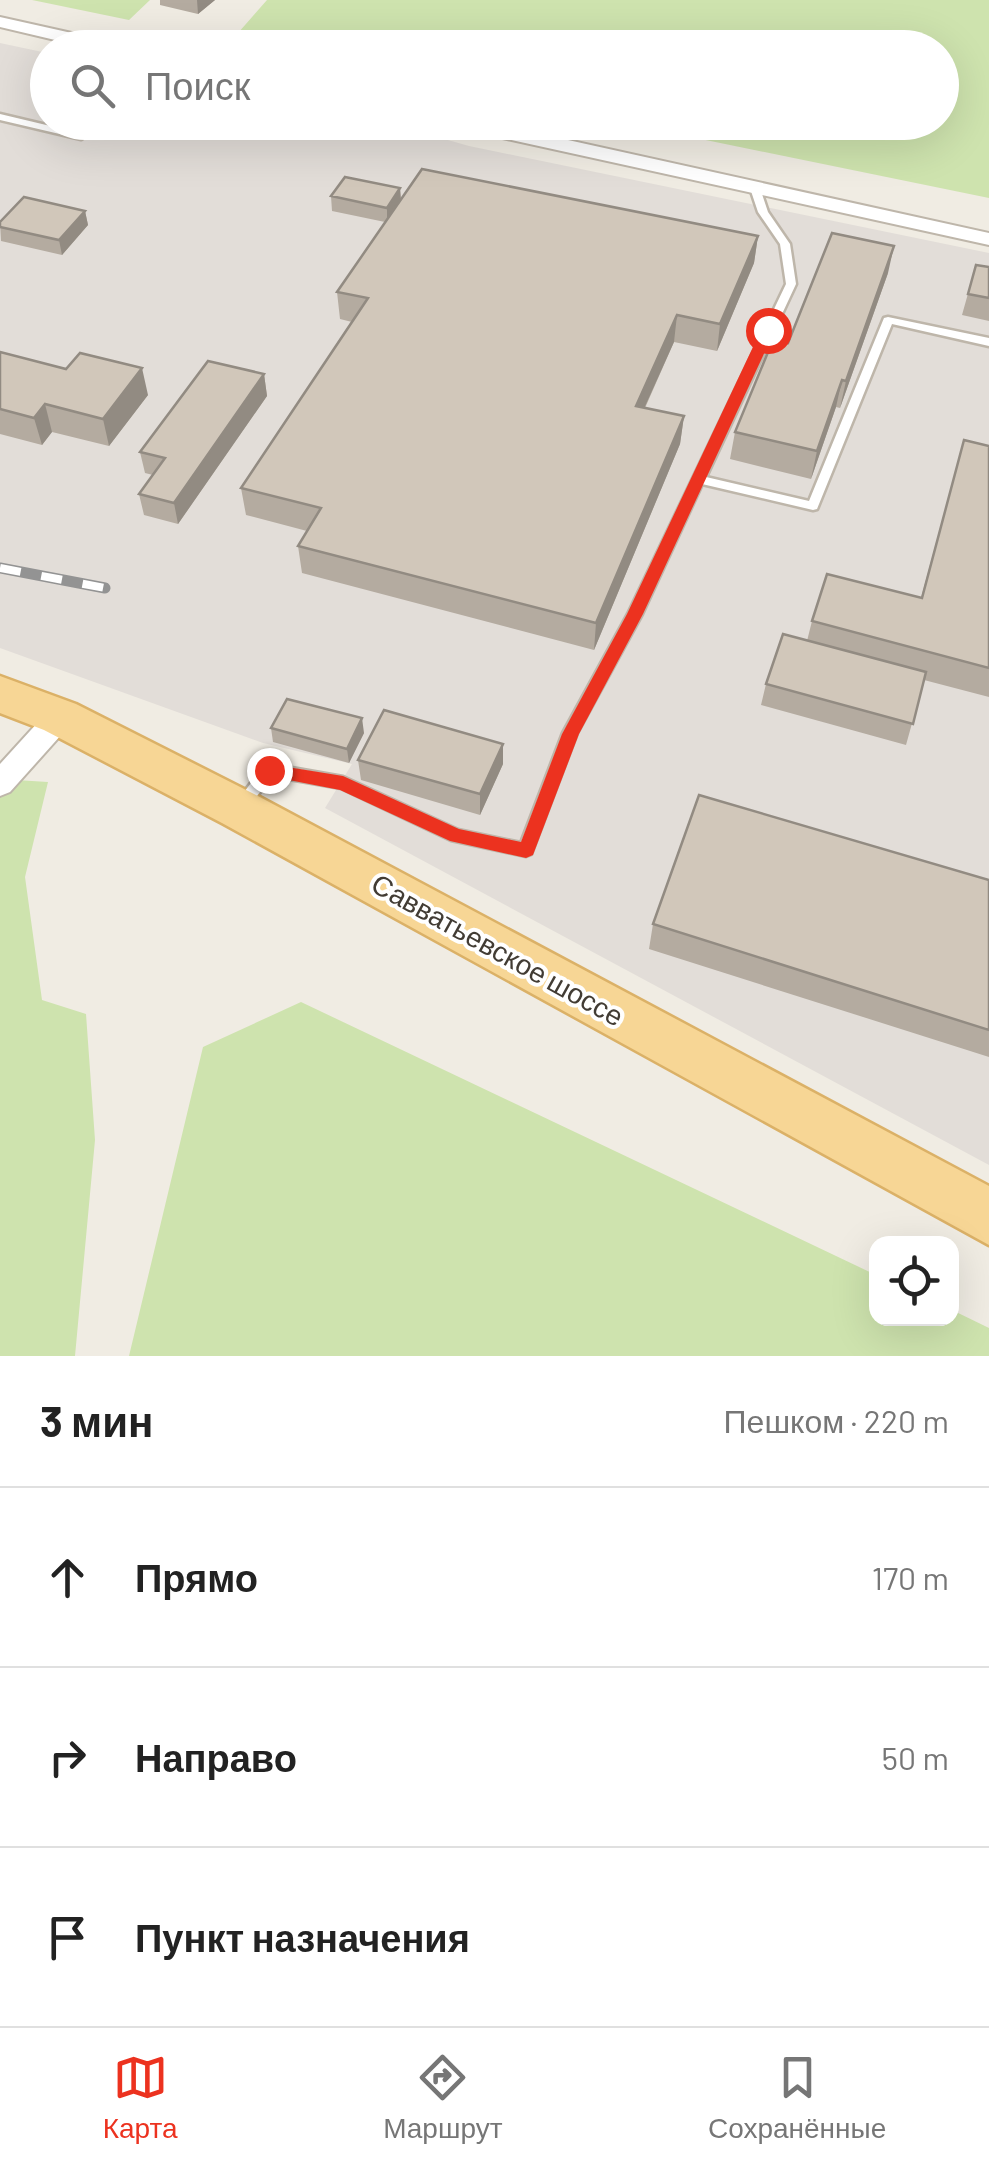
<!DOCTYPE html>
<html lang="ru">
<head>
<meta charset="utf-8">
<style>
  :root { --surface:#fff; --page:#f2f2f2; --text:#222; --muted:#767676; --line:#e0e0e0; --accent:#ec321f }
  body { margin:0; font-family:Barlow,sans-serif; background:var(--page); color:var(--text) }
  .controls { position:absolute; right:30px; bottom:30px; display:grid; overflow:hidden; border-radius:20px; box-shadow:0 10px 40px #0002 }
  .controls button { width:90px; height:90px; display:grid; place-items:center; padding:0; border:0; border-bottom:2px solid var(--line); background:var(--surface); color:var(--text); font:50px sans-serif }
  .stop { position:absolute; width:30px; height:30px; margin:-22px; border:8px solid #ec321f; border-radius:50%; background:#fff }
  .stop.end { background:#ec321f; border-color:#fff; box-shadow:0 2px 10px #0008 }
  .list { margin:0; padding:0; list-style:none }
  h2 { display:flex; justify-content:space-between; align-items:center; height:130px; margin:0; padding:0 40px; font-size:42px }
  h2 small { font-size:32px; font-weight:400; color:var(--muted) }
  .list li { display:grid; grid-template-columns:65px 1fr auto; gap:30px; align-items:center; box-sizing:border-box; height:180px; padding:0 40px; border-top:2px solid var(--line) }
  .list b { display:block; font-size:38px; white-space:nowrap }
  .list em { font-size:32px; font-style:normal; color:var(--muted) }
  .icon { flex:none; width:55px; height:55px; fill:none; stroke:currentColor; stroke-width:2; stroke-linecap:round; stroke-linejoin:round }
  .map { position:relative; flex:none; width:989px; height:1356px; overflow:hidden }
  .search { position:absolute; background:var(--surface); box-shadow:0 10px 40px #0002; left:30px; right:30px; top:30px; height:110px; display:flex; align-items:center; gap:25px; box-sizing:border-box; padding:0 35px; border-radius:55px; color:var(--muted); font-size:38px }
  .sheet { height:670px; background:var(--surface) }
  nav { display:flex; justify-content:space-around; align-items:center; box-sizing:border-box; height:140px; border-top:2px solid var(--line); background:var(--surface); font-size:28px; color:var(--muted) }
  nav a { display:grid; justify-items:center; gap:5px }
  nav .on { color:var(--accent) }
  .map>svg:first-child { display:block }
</style>
</head>
<body>
<div class="map">
<svg width="989" height="1356" viewBox="0 0 989 1356">
  <rect width="100%" height="100%" fill="#f0ece3"/>
  <!-- industrial -->
  <path fill="#e2ddd8" d="M0,43L47,53L48,122L388,123L469,146L989,253V1165L325,808L352,764L263,743L0,648Z"/>
  <!-- green -->
  <path fill="#cee3ae" d="M32,0H150L129,20Z
    M267,0H989V198L623,123L942,122V48H262L231,41Z
    M0,779L48,782L25,877L42,1000L86,1014L95,1140L75,1356H0Z
    M301,1002L876,1275V1318H952V1310L989,1328V1356H129L203,1047Z"/>
  <g fill="none" stroke-linecap="round" stroke-linejoin="round">
    <defs>
      <path id="service" d="M0,114L84,134L86,136L81,139L0,120Z
        M755,185L760,188L768,212L790,244L796,284L706,477L809,501L884,318L888,317L989,338V346L892,324L817,509L813,510L702,484L642,614L577,733L531,854L526,856L451,840L341,788L272,776L248,808L243,810L238,808L236,804L238,800L264,766L269,764L343,777L458,830L521,843L563,733L628,614L786,284L780,244L758,212L750,188Z"/>
      <path id="minor" d="M0,17L121,44L124,48H89L0,27Z
        M448,122H486L989,233V245L457,128Z
        M60,706L70,709L74,717L70,725L10,792L0,796V764L50,709Z"/>
      <path id="primary" d="M0,676L76,704L256,795L989,1186V1245L222,823L44,730L0,713Z"/>
    </defs>
    <!-- service casing -->
    <use href="#service" stroke="#beb6aa" stroke-width="5"/>
    <!-- minor casing -->
    <use href="#minor" stroke="#beb6aa" stroke-width="4"/>
    <!-- primary casing -->
    <use href="#primary" stroke="#dbb167" stroke-width="5"/>
    <!-- service -->
    <use href="#service" fill="#fff" fill-rule="evenodd"/>
    <!-- minor -->
    <use href="#minor" fill="#fff" fill-rule="evenodd"/>
    <!-- primary -->
    <use href="#primary" fill="#f7d695" fill-rule="evenodd"/>
    <defs>
      <path id="rail" d="M0,568L105,588"/>
    </defs>
    <!-- rail casing -->
    <use href="#rail" stroke="#939393" stroke-width="11"/>
    <!-- rail -->
    <use href="#rail" stroke="#fff" stroke-width="8" stroke-dasharray="21" stroke-linecap="butt"/>
  </g>
  <!-- wall -->
  <path fill="#b4aba0" d="M160,0H215L198,14L160,5Z
    M400,188L401,199L758,236L754,263L717,351L674,342L645,408L684,416L680,444L594,650L302,573L298,546L307,531L246,515L241,488L352,322L340,319L337,292L385,222L332,211L331,196Z
    M85,211L88,225L62,255L1,241L0,222Z
    M976,265L989,267V321L962,315Z
    M888,273L840,408L836,407L811,479L730,459L735,432L788,343Z
    M0,352L148,395L109,446L52,432L42,445L0,434Z
    M264,374L267,396L178,524L144,515L139,494L153,475L145,473L140,452Z
    M964,440L989,446V697L924,680L906,745L761,705L766,684L807,641L812,621L921,598Z
    M271,728L364,733L349,763L273,742Z
    M503,744V764L480,815L361,780L358,760Z
    M989,880V1057L649,949L653,924Z"/>
  <!-- shaded-wall -->
  <path fill="#928b82" d="M197,0H215L198,14Z
    M400,188L401,203L387,222V208Z
    M85,211L88,225L62,255L59,240Z
    M758,236L754,263L717,351L720,324Z
    M894,246L888,273L840,408L846,381Z
    M677,315L674,342L633,433L636,406Z
    M142,368L148,395L109,446L103,419Z
    M264,374L267,396L178,524L174,503Z
    M842,380L836,407L811,479L817,451Z
    M45,404L52,432L42,445L34,418Z
    M684,416L680,444L594,650L596,623Z
    M362,718L364,733L349,763L347,749Z
    M503,744V764L480,815V794Z"/>
  <!-- building -->
  <path fill="#d1c7ba" stroke="#928b82" stroke-width="2.5" d="M422,169L758,236L720,324L677,315L636,406L684,416L596,623L298,546L321,508L241,488L368,298L337,292Z
    M345,177L400,188L387,208L331,196Z
    M24,197L85,211L59,240L0,227V222Z
    M832,233L894,246L846,381L842,380L817,451L735,432L773,340L788,343Z
    M976,265L989,267V298L968,294Z
    M0,352L66,369L80,353L142,368L103,419L45,404L34,418L0,409Z
    M208,361L264,374L174,503L139,494L165,458L140,452Z
    M964,440L989,446V668L812,621L827,574L922,598Z
    M783,634L926,672L913,724L766,684Z
    M287,699L362,718L347,749L271,728Z
    M384,710L503,744L480,794L358,760Z
    M699,795L989,880V1030L653,924Z"/>
  <!-- route -->
  <path fill="#ec321f" d="M768,325L775,330L643,614L579,734L533,855L526,858L450,841L340,790L263,775L260,770L269,764L343,776L459,829L521,842L562,734L627,614L761,330Z"/>
  <g text-anchor="middle" dominant-baseline="central" stroke-width="8" stroke-linejoin="round" paint-order="stroke">
    <!-- street labels -->
    <g font-size="28" fill="#423c34" stroke="#fff">
      <text transform="translate(498 949) rotate(29)">Савватьевское шоссе</text>
    </g>
  </g>
</svg>
<div class="controls">
<button><svg class="icon" aria-label="locate" viewBox="0 0 24 24"><circle cx="12" cy="12" r="6"/><path d="M12 2v4M12 18v4M2 12h4M18 12h4"/></svg></button>
</div>
<div class="stop" style="left:768px;top:330px"></div>
<div class="stop end" style="left:269px;top:770px"></div>
<div class="search"><svg class="icon" aria-label="search" viewBox="0 0 24 24"><circle cx="10" cy="10" r="6"/><path d="M15 15l6 6"/></svg>Поиск</div>
</div>
<section class="sheet">
<h2>3 мин<small>Пешком · 220 m</small></h2>
<ul class="list">
<li><svg class="icon" aria-label="ahead" viewBox="0 0 24 24"><path d="M12 20V5M6 11l6-6 6 6"/></svg><div><b>Прямо</b></div><em>170 m</em></li>
<li><svg class="icon" aria-label="right" viewBox="0 0 24 24"><path d="M7 20v-9h11M14 6l5 5-5 5"/></svg><div><b>Направо</b></div><em>50 m</em></li>
<li><svg class="icon" aria-label="arrive" viewBox="0 0 24 24"><path d="M6 21V4h12l-3 4 3 4H6"/></svg><div><b>Пункт назначения</b></div></li>
</ul>
</section>
<nav>
<a class="on"><svg class="icon" aria-label="map" viewBox="0 0 24 24"><path d="M3 6l6-2 6 2 6-2v14l-6 2-6-2-6 2zM9 4v14M15 6v14"/></svg>Карта</a>
<a><svg class="icon" aria-label="directions" viewBox="0 0 24 24"><path d="M12 3l9 9-9 9-9-9zM9 14v-3h6M13 9l2 2-2 2"/></svg>Маршрут</a>
<a><svg class="icon" aria-label="saved" viewBox="0 0 24 24"><path d="M7 4h10v16l-5-4-5 4z"/></svg>Сохранённые</a>
</nav>
</body>
</html>
